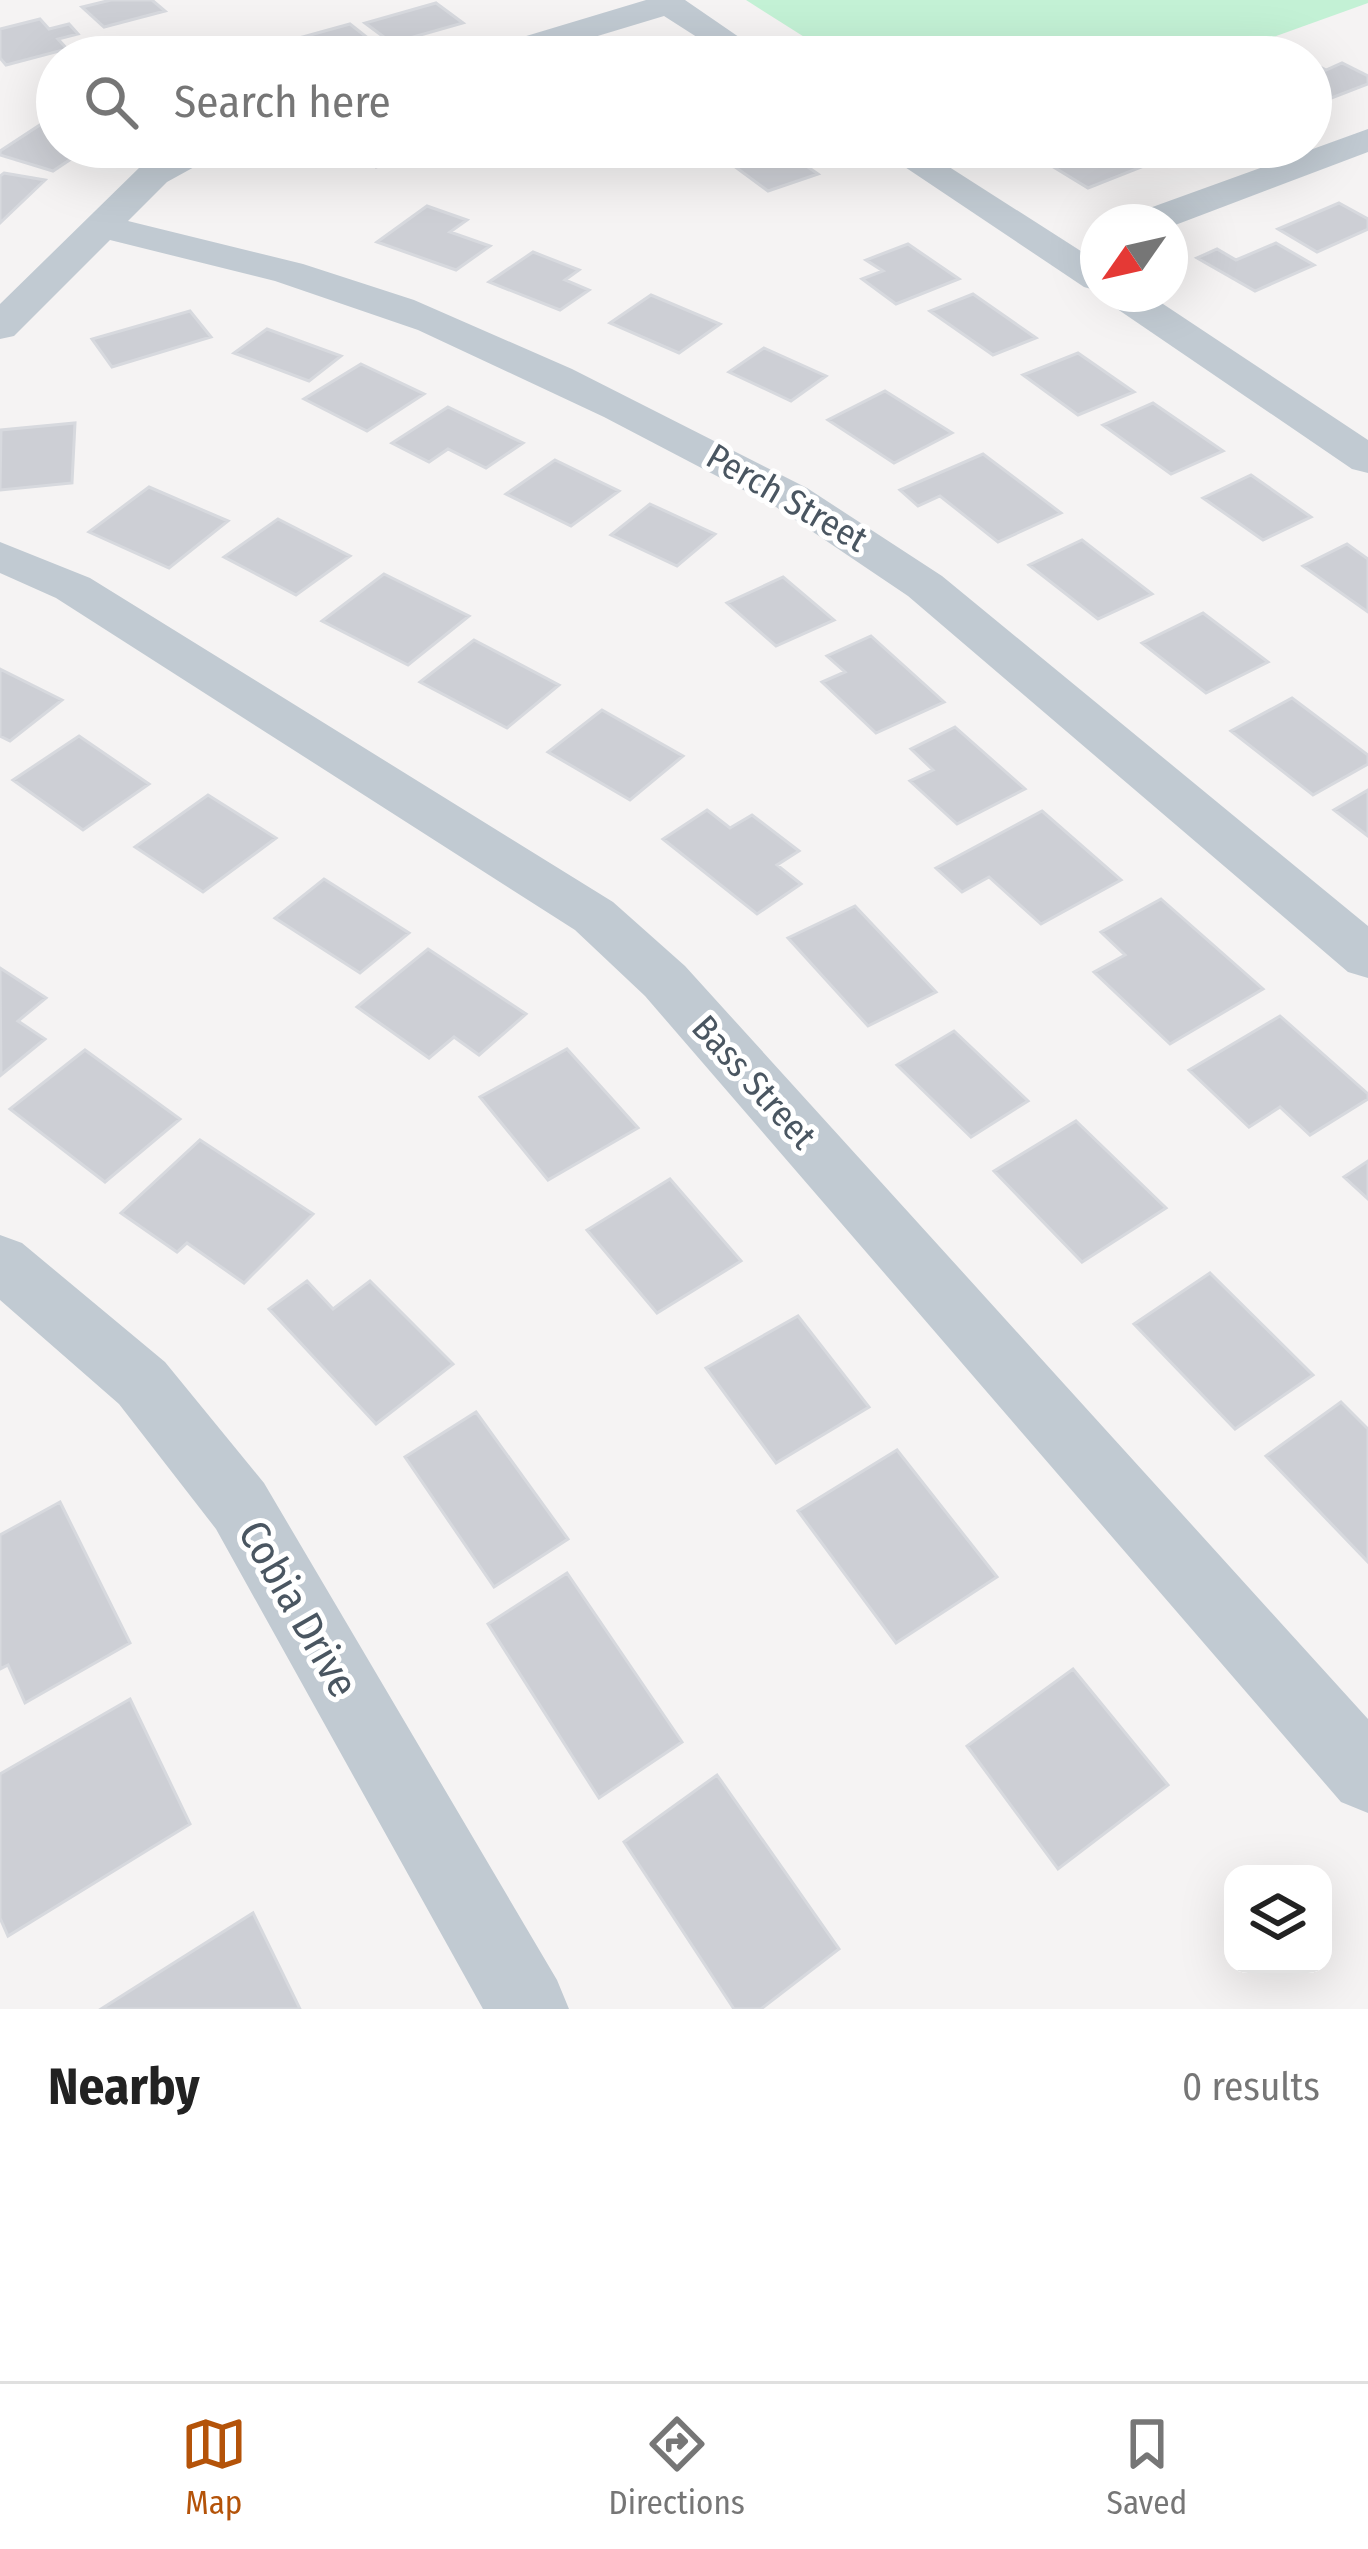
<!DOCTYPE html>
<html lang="en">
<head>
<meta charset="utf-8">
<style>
  :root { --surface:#fff; --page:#f2f2f2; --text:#222; --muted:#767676; --line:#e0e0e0; --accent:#b45309 }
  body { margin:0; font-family:"Fira Sans Condensed",sans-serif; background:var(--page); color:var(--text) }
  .controls { position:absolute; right:36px; bottom:36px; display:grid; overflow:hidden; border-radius:24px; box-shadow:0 12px 48px #0002 }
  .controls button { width:108px; height:108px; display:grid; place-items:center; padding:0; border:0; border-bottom:3px solid var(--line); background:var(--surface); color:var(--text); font:60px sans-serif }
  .compass { position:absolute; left:1080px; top:204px; width:108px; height:108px; border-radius:50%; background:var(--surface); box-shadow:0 12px 48px #0002; rotate:236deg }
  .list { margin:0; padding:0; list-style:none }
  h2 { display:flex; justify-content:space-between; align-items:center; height:156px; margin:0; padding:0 48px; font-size:51px }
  h2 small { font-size:39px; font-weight:400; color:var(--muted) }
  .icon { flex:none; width:66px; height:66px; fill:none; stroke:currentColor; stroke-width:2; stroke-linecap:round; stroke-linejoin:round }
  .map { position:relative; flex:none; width:1368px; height:2009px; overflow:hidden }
  .search { position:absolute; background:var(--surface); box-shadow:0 12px 48px #0002; left:36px; right:36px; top:36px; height:132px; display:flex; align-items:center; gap:30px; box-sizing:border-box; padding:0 42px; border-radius:66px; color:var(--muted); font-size:45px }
  .sheet { height:372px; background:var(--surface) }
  nav { display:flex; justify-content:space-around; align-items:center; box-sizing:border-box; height:168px; border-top:3px solid var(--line); background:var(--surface); font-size:33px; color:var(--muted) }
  nav a { display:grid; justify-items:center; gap:6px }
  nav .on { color:var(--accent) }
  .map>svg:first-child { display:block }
</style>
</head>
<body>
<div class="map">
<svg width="1368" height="2009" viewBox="0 0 1368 2009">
  <rect width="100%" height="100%" fill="#f5f3f3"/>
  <!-- green -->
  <path fill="#c3f1d5" d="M746,0H1368V3L1218,57H836Z"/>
  <!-- building -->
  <path fill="#cdcfd5" stroke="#d7d9de" stroke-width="3" d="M111,0H152L165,11L104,27L82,7Z
    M436,3L463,23L392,43L365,23Z
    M40,19L49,29L69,24L78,34L58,39L67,49L6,65L0,58V29Z
    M350,24L378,46L340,57H297L281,43Z
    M1311,62L1326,70L1342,63L1368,76V84L1326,100L1311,93Z
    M49,119L57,122V147H89L53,171L0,155V151Z
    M434,147L376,167L354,148L357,147Z
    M779,147L818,174L768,191L730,163Z
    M1103,147L1144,166L1088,188L1052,166Z
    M1139,147H1201L1163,161Z
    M4,173L45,180L0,223V176Z
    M1339,203L1368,219V229L1317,252L1278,229Z
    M427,206L467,220L450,232L490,246L456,270L377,242Z
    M1276,243L1314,265L1255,291L1197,258L1217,249L1236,260Z
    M908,244L959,279L896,304L862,279L883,271L866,260Z
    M533,252L579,270L565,280L589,290L560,310L489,282Z
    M973,294L1036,338L993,355L930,311Z
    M651,295L720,324L679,353L610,323Z
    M190,311L211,337L112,367L92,339Z
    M267,329L341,356L309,381L234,353Z
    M764,348L826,376L791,401L729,372Z
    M1078,353L1134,392L1078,415L1023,375Z
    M361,364L424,394L367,431L304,399Z
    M885,391L952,433L894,463L828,420Z
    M1153,403L1223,451L1171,474L1103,425Z
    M448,407L523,443L486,468L448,449L429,462L392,443Z
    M75,423L72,483L0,490L1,430Z
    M983,454L1061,513L998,542L940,496L918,506L900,490Z
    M555,460L619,491L571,526L506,494Z
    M1251,475L1311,517L1263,540L1203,498Z
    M149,487L228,521L169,568L89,532Z
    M650,504L715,534L677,566L611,535Z
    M278,519L350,556L296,595L224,557Z
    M1082,540L1152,594L1098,619L1029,565Z
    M1347,544L1368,559V612L1303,566Z
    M384,574L469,616L408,665L322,621Z
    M783,577L834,620L776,646L727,603Z
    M1203,613L1268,662L1206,693L1142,643Z
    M871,636L944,702L876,733L822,682L845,672L827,656Z
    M474,640L559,685L507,728L420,682Z
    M0,669L62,700L10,741L0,736Z
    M1292,698L1368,755V764L1313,795L1231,731Z
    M602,710L683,756L630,800L548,752Z
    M955,727L1025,789L957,824L910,781L933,770L911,749Z
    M79,736L149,784L83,830L13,780Z
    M1368,790V836L1334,810Z
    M208,795L276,838L203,892L135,847Z
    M707,810L730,828L752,815L799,851L777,865L801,884L757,914L663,839Z
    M1042,811L1121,880L1041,924L989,877L962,892L936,868Z
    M324,879L409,933L360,973L275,918Z
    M1161,899L1263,989L1170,1044L1094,972L1125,955L1101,932Z
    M855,906L936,992L868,1026L788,938Z
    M428,949L526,1014L479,1055L454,1037L429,1058L357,1007Z
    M0,968L46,998L18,1021L45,1039L1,1075Z
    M1280,1016L1368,1094V1099L1310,1135L1280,1107L1249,1127L1189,1070Z
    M954,1031L1028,1101L971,1137L897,1065Z
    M567,1049L638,1128L548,1180L480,1097Z
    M85,1050L180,1119L105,1182L10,1109Z
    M1076,1121L1166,1208L1082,1262L994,1171Z
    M200,1140L313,1214L244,1283L187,1243L177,1252L121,1213Z
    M1368,1161V1199L1344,1177Z
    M670,1179L741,1261L657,1313L587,1230Z
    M1210,1273L1313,1375L1235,1429L1134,1324Z
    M307,1281L333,1309L370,1281L453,1364L376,1424L269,1309Z
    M798,1316L869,1407L776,1463L706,1368Z
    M1341,1402L1368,1429V1562L1266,1456Z
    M476,1412L568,1539L494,1587L405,1457Z
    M897,1450L997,1577L896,1643L798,1511Z
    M60,1502L130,1643L25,1703L8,1665L0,1669V1535Z
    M567,1573L682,1742L599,1798L488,1624Z
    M1073,1669L1168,1785L1058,1869L967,1746Z
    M130,1699L190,1824L8,1936L0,1918V1774Z
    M717,1775L839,1949L761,2009H734L624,1842Z
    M253,1913L300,2009H101Z"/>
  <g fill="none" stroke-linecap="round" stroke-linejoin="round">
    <!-- minor -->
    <path fill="#c1cad2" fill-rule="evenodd" d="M646,0H685L768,57H728L664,16L528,57H475L480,50Z
      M1368,129V152L1170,227V222H1128L1133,214Z
      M176,147H221L216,155L167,182L128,221L303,264L414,300L572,369L807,488L942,576L1368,926V978L1348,972L908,596L776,507L604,417L418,330L275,281L110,240L14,336L0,339V304L141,166Z
      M875,147H918L1098,262V291L1084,287Z
      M1101,294H1148L1368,440V473L1352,469L1107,302Z
      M0,542L90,578L613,902L685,966L1368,1719V1813L1341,1802L645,996L575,930L56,598L0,573Z
      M0,1235L22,1243L165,1362L264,1483L557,1980L569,2009H483L216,1529L119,1404L0,1300Z"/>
  </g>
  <g text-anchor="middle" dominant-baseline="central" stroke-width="10" stroke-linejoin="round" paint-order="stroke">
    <!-- street labels -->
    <g font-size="36" fill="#4a5661" stroke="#fff">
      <text transform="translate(787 498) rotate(30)">Perch Street</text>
      <text transform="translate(754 1082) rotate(48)">Bass Street</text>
    </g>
    <!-- near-street labels -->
    <g font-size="42" fill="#4a5661" stroke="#fff">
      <text transform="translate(298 1609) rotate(60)">Cobia Drive</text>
    </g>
  </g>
</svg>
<div class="controls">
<button><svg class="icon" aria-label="layers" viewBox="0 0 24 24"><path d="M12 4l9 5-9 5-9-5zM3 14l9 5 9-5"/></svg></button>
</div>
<svg class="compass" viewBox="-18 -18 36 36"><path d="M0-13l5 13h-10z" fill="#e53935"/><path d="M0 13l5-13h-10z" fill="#767676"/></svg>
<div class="search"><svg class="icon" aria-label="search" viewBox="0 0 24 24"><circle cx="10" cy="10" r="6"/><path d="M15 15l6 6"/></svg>Search here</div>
</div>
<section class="sheet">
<h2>Nearby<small>0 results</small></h2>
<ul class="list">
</ul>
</section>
<nav>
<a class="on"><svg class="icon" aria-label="map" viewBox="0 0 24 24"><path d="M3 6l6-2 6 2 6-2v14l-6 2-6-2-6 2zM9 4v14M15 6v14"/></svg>Map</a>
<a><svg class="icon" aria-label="directions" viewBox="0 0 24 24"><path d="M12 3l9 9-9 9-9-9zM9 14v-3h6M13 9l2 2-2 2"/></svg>Directions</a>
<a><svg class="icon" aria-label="saved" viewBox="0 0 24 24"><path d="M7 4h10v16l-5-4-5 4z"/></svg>Saved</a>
</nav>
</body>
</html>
